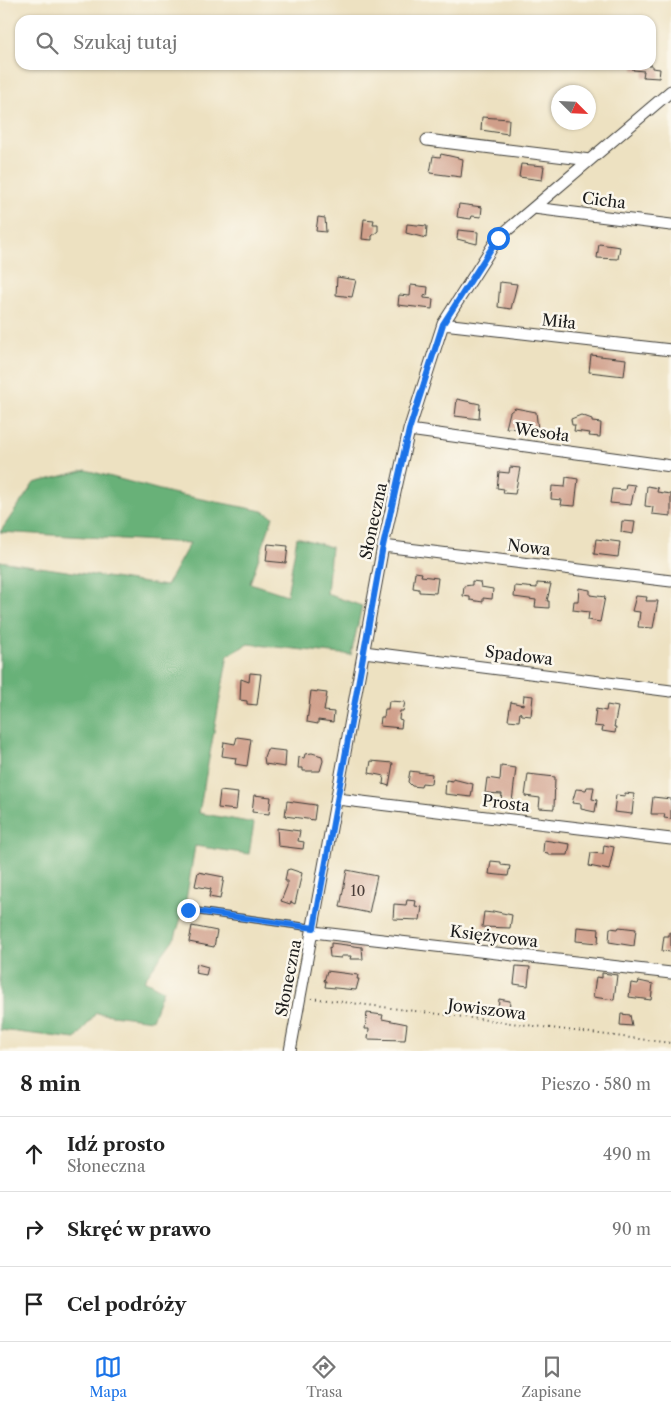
<!DOCTYPE html>
<html lang="pl">
<head>
<meta charset="utf-8">
<style>
  :root { --surface:#fff; --page:#f6f6f6; --text:#222; --muted:#767676; --line:#e0e0e0; --accent:#1a73e8 }
  body { margin:0; font-family:"Libre Caslon Text",serif; background:var(--page); color:var(--text) }
  .compass { position:absolute; left:551px; top:85px; width:45px; height:45px; border-radius:50%; background:var(--surface); box-shadow:0 1px 4px #0004; rotate:114deg }
  .stop { position:absolute; width:15px; height:15px; margin:-11px; border:4px solid #1a73e8; border-radius:50%; background:#fff }
  .stop.end { background:#1a73e8; border-color:#fff; box-shadow:0 1px 5px #0008 }
  .list { margin:0; padding:0; list-style:none }
  h2 { display:flex; justify-content:space-between; align-items:center; height:65px; margin:0; padding:0 20px; font-size:21px }
  h2 small { font-size:16px; font-weight:400; color:var(--muted) }
  .list li { display:grid; grid-template-columns:32px 1fr auto; gap:15px; align-items:center; box-sizing:border-box; height:75px; padding:0 20px; border-top:1px solid var(--line) }
  .list b { display:block; font-size:19px; white-space:nowrap }
  .list p { margin:0; font-size:16px; white-space:nowrap; color:var(--muted) }
  .list em { font-size:16px; font-style:normal; color:var(--muted) }
  .icon { flex:none; width:28px; height:28px; fill:none; stroke:currentColor; stroke-width:2; stroke-linecap:round; stroke-linejoin:round }
  .map { position:relative; flex:none; width:671px; height:1051px; overflow:hidden }
  .search { position:absolute; background:var(--surface); box-shadow:0 1px 4px #0004; left:15px; right:15px; top:15px; height:55px; display:flex; align-items:center; gap:12px; box-sizing:border-box; padding:0 18px; border-radius:15px; color:var(--muted); font-size:19px }
  .sheet { height:290px; background:var(--surface) }
  nav { display:flex; justify-content:space-around; align-items:center; box-sizing:border-box; height:70px; border-top:1px solid var(--line); background:var(--surface); font-size:14px; color:var(--muted) }
  nav a { display:grid; justify-items:center; gap:2px }
  nav .on { color:var(--accent) }
  .map>svg:first-child { display:block }
</style>
</head>
<body>
<div class="map">
<svg width="671" height="1051" viewBox="0 0 671 1051">
  <rect width="100%" height="100%" fill="#fbf7ec"/>
  <filter id="ink" filterUnits="userSpaceOnUse"><feTurbulence type="fractalNoise" baseFrequency=".02" numOctaves="2"/><feDisplacementMap in="SourceGraphic" scale="10" xChannelSelector="R" yChannelSelector="G"/><feConvolveMatrix kernelMatrix="1 2 1 2 8 2 1 2 1" color-interpolation-filters="sRGB"/></filter>
  <filter id="wash" filterUnits="userSpaceOnUse"><feTurbulence type="fractalNoise" baseFrequency=".0096" numOctaves="4" result="noise"/><feDisplacementMap in="SourceGraphic" scale="20" xChannelSelector="R" yChannelSelector="G"/><feGaussianBlur stdDeviation="1.12" result="paint"/><feColorMatrix in="noise" values="0 0 0 0 0 0 0 0 0 0 0 0 0 0 0 0 0 1.4 0 .05"/><feComposite in="paint" operator="in"/></filter>
  <g filter="url(#wash)">
    <rect width="100%" height="100%" fill="#ede1c1"/>
    <!-- forest -->
    <path fill="#68b178" stroke="#42664a" d="M86,470L171,493L263,511L273,517L250,583L287,595L297,537L331,547L327,594L362,606L351,655L248,644L228,655L199,813L254,823L249,854L195,846L185,906L175,937L144,980L163,990L152,1020L96,1013L76,1039L0,1030V561L166,586L190,543L0,532L34,483Z"/>
    <g id="blocks">
      <!-- building -->
      <path fill="#d09f8a" d="M633,65H652V68L660,69L659,78L643,77L644,71L633,70Z
        M482,117L509,119L508,134L481,130Z
        M441,154L463,159L461,177L430,173L433,156L440,157Z
        M521,164L544,166L542,180L519,177Z
        M459,204L482,207L481,217L472,216L471,219L457,217Z
        M318,217L325,218L326,232L316,231Z
        M364,219L374,220L373,224H378V231L372,236V240L362,239Z
        M407,224L427,226L426,238L406,233Z
        M458,230L478,232L477,244L457,239Z
        M599,244L620,247L618,259L597,258Z
        M337,277L356,280L352,297L336,295Z
        M500,282L517,284L511,309L498,307Z
        M411,285L428,287L427,296L424,295V298L433,299L432,309L398,305L399,295L410,296Z
        M591,355L626,359L624,376L589,372Z
        M457,399L480,404L479,419L455,416Z
        M515,408L536,412L538,430L506,428L510,412Z
        M581,415L592,419V422L601,423L600,437L589,436L590,433L574,431L575,425H572L571,419Z
        M510,467L520,468L515,494L503,493L504,489L497,488L499,472L509,473Z
        M566,477L578,479L575,506L561,505L562,500L551,499L552,486L565,487Z
        M626,484L635,485L631,505L610,503L612,489L625,490Z
        M647,486L658,488L657,492L671,494V516L652,514L653,507L645,506Z
        M622,521L635,522L633,534L621,532Z
        M596,539L620,542L618,557L594,554Z
        M268,544L288,546L286,563L266,561Z
        M415,572L422,573L421,576L438,578L436,593L419,592V589L413,588Z
        M472,581L480,582L481,587L493,589L492,599L483,598V602L470,600V597L463,596L464,586L472,585Z
        M537,583L551,584L547,601H549V608L535,607L536,600L514,597L515,586L537,588Z
        M579,588L590,590V595L605,597L600,622L588,620L589,612L573,610L574,601H578Z
        M636,596L647,597L646,601H658L653,628L638,627L640,612L632,611Z
        M250,673L261,674L257,705L247,704V701L240,700L241,679L249,682Z
        M311,691L327,693L324,711L334,712L333,722L318,720V724L307,722Z
        M524,695L533,696L531,716L522,715L520,712L519,721L508,720L511,702L523,705Z
        M389,701L405,702L403,711H400L399,719L402,720L401,728L380,726L381,717H384L385,709H388Z
        M607,705L618,707L614,727H616L615,733L602,731L603,727L594,726L596,709L606,711Z
        M237,737L251,739L247,766L235,764L236,758L222,756L224,742L235,744Z
        M267,749L286,751L285,767L265,764L264,757Z
        M312,753L322,756L323,761L320,771H303V768H298L299,757L304,758L305,754Z
        M371,761L393,763L389,786L383,784L384,776L369,773Z
        M501,766L516,768L512,802L501,800L502,794L485,793L487,778L500,780Z
        M410,771L432,774L431,784L422,783L421,787L412,786L408,782Z
        M528,774L555,777L554,809L539,808L540,798L525,796Z
        M453,779L473,784L471,797L445,794L446,780L453,781Z
        M587,787H594L592,799L597,800L595,812L581,809V804L572,803L576,789L586,790Z
        M220,791L238,793L236,810L218,808Z
        M625,793L634,794L632,814L614,812L616,795L625,796Z
        M254,795L271,797L269,814L252,812Z
        M653,797L671,799V819L664,818L665,814H651Z
        M287,801L316,805L314,820L285,816Z
        M277,828L300,831L298,841L304,842L303,849L278,846Z
        M544,840L570,844L568,855H548V853L543,852Z
        M604,845L614,847L609,870L589,866L591,853L603,854Z
        M491,861L501,862V865L510,866L508,876L489,874Z
        M290,869L302,873L295,904L291,902L290,904L281,901L287,886V881H285L287,870Z
        M347,870L377,876L369,913L340,907Z
        M198,872L224,877L220,899L209,897L211,889L195,886Z
        M407,900L416,901L415,906L422,907L420,920L393,919L394,904L406,905Z
        M493,911L512,915L510,928L482,927L484,912L493,913Z
        M192,926L217,931L214,947L189,942Z
        M577,927L599,929L598,943L576,941Z
        M619,927L636,929L634,946L609,942L610,928L618,929Z
        M669,932L671,933V952L662,951L664,936H669Z
        M331,943L362,947L363,959H350L351,956H341V958L330,957L329,947L331,948Z
        M197,964L208,967L206,975L195,973Z
        M516,966L530,967L528,986L514,984Z
        M327,971L358,975L357,979H359L356,990L325,987L326,981H324Z
        M602,973L617,975L614,1000L593,997L596,977L602,978Z
        M639,981L653,984L651,1000L629,997L631,983L638,984Z
        M499,999L510,1001L509,1011L498,1010Z
        M367,1013L383,1015L382,1019L407,1024L405,1040L368,1039L369,1029H365Z
        M621,1014L630,1015L632,1026L620,1025Z"/>
    </g>
  </g>
  <g filter="url(#ink)">
    <use href="#blocks" fill-opacity="0" stroke="#3b3a35" stroke-width="1"/>
    <g fill="none" stroke-linecap="round" stroke-linejoin="round">
      <defs>
        <path id="lane" d="M188,910L314,928"/>
        <path id="street" d="M427,140L590,160
          M534,208L671,225
          M443,324L671,350
          M409,430L671,466
          M383,546L671,581
          M364,652L671,691
          M337,799L671,839
          M313,932L671,973
          M290,1051L383,546L409,430L443,324L498,238L671,91"/>
      </defs>
      <!-- lane casing -->
      <use href="#lane" stroke="#3b3a35" stroke-width="8"/>
      <!-- street casing -->
      <use href="#street" stroke="#3b3a35" stroke-width="13"/>
      <!-- path -->
      <path stroke="#3b3a35" stroke-width="2" stroke-dasharray="1 4" stroke-linecap="butt" d="M311,998L671,1043"/>
      <!-- lane -->
      <use href="#lane" stroke="#fff" stroke-width="5.5"/>
      <!-- street -->
      <use href="#street" stroke="#fff" stroke-width="11"/>
    </g>
  </g>
  <g fill="none" stroke-linecap="round" stroke-linejoin="round" filter="url(#ink)">
    <!-- route -->
    <path stroke="#1a73e8" stroke-width="6" d="M188,910L314,928L383,546L409,430L443,324L498,238"/>
  </g>
  <g text-anchor="middle" dominant-baseline="central" stroke-width="5" stroke-linejoin="round" paint-order="stroke">
    <!-- number labels -->
    <g font-size="14" fill="#493d38">
      <text x="358" y="891">10</text>
    </g>
    <!-- street labels -->
    <g font-size="16" fill="#1c1c1c" stroke="#fbf7ec">
      <text transform="translate(604 200) rotate(7)">Cicha</text>
      <text transform="translate(559 321) rotate(6)">Miła</text>
      <text transform="translate(542 432) rotate(8)">Wesoła</text>
      <text transform="translate(373 521) rotate(-78)">Słoneczna</text>
      <text transform="translate(529 547) rotate(7)">Nowa</text>
      <text transform="translate(519 655) rotate(7)">Spadowa</text>
      <text transform="translate(506 803) rotate(7)">Prosta</text>
      <text transform="translate(494 936) rotate(7)">Księżycowa</text>
      <text transform="translate(288 978) rotate(-79)">Słoneczna</text>
      <text transform="translate(487 1009) rotate(7)">Jowiszowa</text>
    </g>
  </g>
</svg>
<svg class="compass" viewBox="-18 -18 36 36"><path d="M0-13l5 13h-10z" fill="#e53935"/><path d="M0 13l5-13h-10z" fill="#767676"/></svg>
<div class="stop" style="left:498px;top:238px"></div>
<div class="stop end" style="left:188px;top:910px"></div>
<div class="search"><svg class="icon" aria-label="search" viewBox="0 0 24 24"><circle cx="10" cy="10" r="6"/><path d="M15 15l6 6"/></svg>Szukaj tutaj</div>
</div>
<section class="sheet">
<h2>8 min<small>Pieszo · 580 m</small></h2>
<ul class="list">
<li><svg class="icon" aria-label="ahead" viewBox="0 0 24 24"><path d="M12 20V5M6 11l6-6 6 6"/></svg><div><b>Idź prosto</b><p>Słoneczna</p></div><em>490 m</em></li>
<li><svg class="icon" aria-label="right" viewBox="0 0 24 24"><path d="M7 20v-9h11M14 6l5 5-5 5"/></svg><div><b>Skręć w prawo</b></div><em>90 m</em></li>
<li><svg class="icon" aria-label="arrive" viewBox="0 0 24 24"><path d="M6 21V4h12l-3 4 3 4H6"/></svg><div><b>Cel podróży</b></div></li>
</ul>
</section>
<nav>
<a class="on"><svg class="icon" aria-label="map" viewBox="0 0 24 24"><path d="M3 6l6-2 6 2 6-2v14l-6 2-6-2-6 2zM9 4v14M15 6v14"/></svg>Mapa</a>
<a><svg class="icon" aria-label="directions" viewBox="0 0 24 24"><path d="M12 3l9 9-9 9-9-9zM9 14v-3h6M13 9l2 2-2 2"/></svg>Trasa</a>
<a><svg class="icon" aria-label="saved" viewBox="0 0 24 24"><path d="M7 4h10v16l-5-4-5 4z"/></svg>Zapisane</a>
</nav>
</body>
</html>
